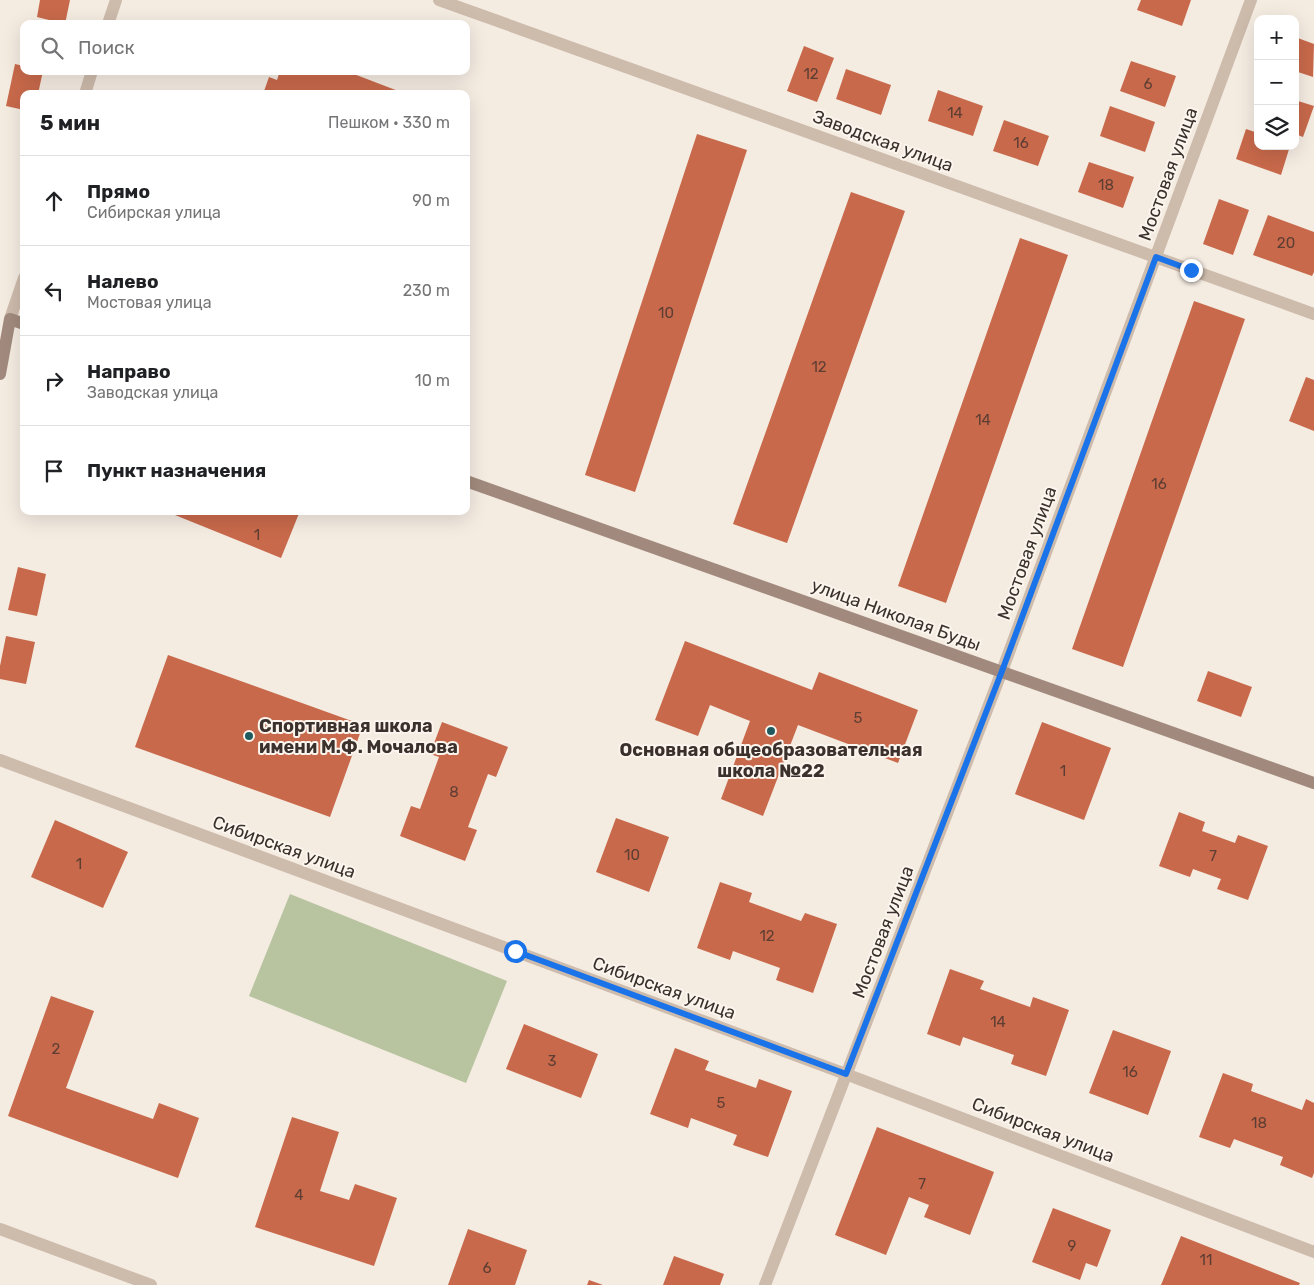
<!DOCTYPE html>
<html lang="ru">
<head>
<meta charset="utf-8">
<style>
  :root { --surface:#fff; --page:#f2f2f2; --text:#202124; --muted:#757577; --line:#e0e0e0 }
  body { margin:0; font-family:Rubik,sans-serif; background:var(--page); color:var(--text) }
  .controls { position:absolute; right:15px; top:15px; display:grid; overflow:hidden; border-radius:10px; box-shadow:0 5px 20px #0002 }
  .controls button { width:45px; height:45px; display:grid; place-items:center; padding:0; border:0; border-bottom:1px solid var(--line); background:var(--surface); color:var(--text); font:25px sans-serif }
  .stop { position:absolute; width:15px; height:15px; margin:-11px; border:4px solid #1a73e8; border-radius:50%; background:#fff }
  .stop.end { background:#1a73e8; border-color:#fff; box-shadow:0 1px 5px #0008 }
  .list { margin:0; padding:0; list-style:none }
  h2 { display:flex; justify-content:space-between; align-items:center; height:65px; margin:0; padding:0 20px; font-size:21px }
  h2 small { font-size:16px; font-weight:400; color:var(--muted) }
  .list li { display:grid; grid-template-columns:32px 1fr auto; gap:15px; align-items:center; box-sizing:border-box; height:90px; padding:0 20px; border-top:1px solid var(--line) }
  .list b { display:block; font-size:19px; white-space:nowrap }
  .list p { margin:0; font-size:16px; white-space:nowrap; color:var(--muted) }
  .list em { font-size:16px; font-style:normal; color:var(--muted) }
  .icon { flex:none; width:28px; height:28px; fill:none; stroke:currentColor; stroke-width:2; stroke-linecap:round; stroke-linejoin:round }
  .map { position:relative; flex:none; width:1314px; height:1285px; overflow:hidden }
  .search { position:absolute; background:var(--surface); box-shadow:0 5px 20px #0002; left:20px; top:20px; width:450px; height:55px; display:flex; align-items:center; gap:12px; box-sizing:border-box; padding:0 18px; border-radius:10px; color:var(--muted); font-size:19px }
  .panel { position:absolute; background:var(--surface); box-shadow:0 5px 20px #0002; left:20px; top:90px; width:450px; height:425px; border-radius:10px }
  .map>svg:first-child { display:block }
</style>
</head>
<body>
<div class="map">
<svg width="1314" height="1285" viewBox="0 0 1314 1285">
  <rect width="100%" height="100%" fill="#f4ebe1"/>
  <!-- green -->
  <path fill="#b8c4a0" d="M290,894L507,981L466,1083L249,996Z"/>
  <!-- building -->
  <path fill="#c8694b" d="M40,0H70L65,24L37,17Z
    M1141,0H1191L1182,26L1137,10Z
    M1295,37L1314,44L1313,77L1295,71Z
    M804,46L834,58L817,102L787,91Z
    M1131,61L1176,76L1165,107L1120,91Z
    M15,64L24,66V71H43L38,94H24V110L6,106Z
    M846,69L891,85L881,115L836,99Z
    M280,71H346L406,94H263L269,77L277,80Z
    M938,90L983,106L973,136L928,121Z
    M1295,100L1314,106L1303,137L1295,134Z
    M1110,106L1155,122L1145,152L1100,136Z
    M1004,120L1049,136L1038,166L993,151Z
    M1246,129L1258,133V146H1290L1281,175L1236,159Z
    M697,134L747,150L635,492L585,475Z
    M1089,162L1134,177L1123,208L1078,192Z
    M851,192L905,211L787,543L733,524Z
    M1219,199L1249,210L1233,255L1203,244Z
    M1268,215L1314,232V272L1312,276L1253,255Z
    M1020,238L1068,255L946,603L898,586Z
    M1194,301L1245,319L1123,667L1072,649Z
    M1306,377L1314,380V431L1289,421Z
    M165,511H300L281,558Z
    M18,567L46,574L37,616L8,610Z
    M6,636L35,642L26,684L0,679V666Z
    M685,641L812,690L819,672L918,710L898,763L798,725L763,816L721,799L750,721L710,705L698,736L655,720Z
    M168,655L363,725L330,817L135,747Z
    M1208,671L1252,687L1241,717L1197,701Z
    M442,722L508,747L496,777L488,774L468,827L477,830L465,861L400,836L411,806L420,809L439,757L430,754Z
    M1042,722L1111,748L1084,820L1015,794Z
    M1179,812L1205,822L1202,831L1235,843L1238,835L1268,846L1248,900L1217,889L1221,879L1193,869L1190,877L1159,866Z
    M616,818L669,837L649,892L596,872Z
    M55,820L128,852L103,908L31,877Z
    M720,882L752,893L749,902L801,921L805,913L837,924L813,993L776,980L780,968L733,951L730,960L697,948Z
    M950,969L984,981L980,989L1030,1007L1033,997L1069,1010L1046,1076L1011,1064L1014,1055L963,1037L960,1046L927,1034Z
    M51,996L94,1011L66,1088L153,1119L159,1103L199,1118L178,1178L8,1116Z
    M524,1024L598,1054L581,1098L506,1069Z
    M1113,1030L1171,1051L1148,1115L1089,1093Z
    M675,1048L709,1061L705,1070L756,1088L759,1079L792,1091L768,1157L733,1145L737,1135L691,1118L688,1128L650,1114Z
    M1223,1073L1253,1084L1251,1091L1302,1110L1306,1099L1314,1103V1173L1312,1178L1280,1165L1283,1157L1234,1139L1230,1148L1199,1137Z
    M292,1117L339,1132L320,1191L349,1200L355,1184L397,1198L374,1266L255,1227Z
    M877,1127L994,1172L970,1235L924,1217L929,1205L909,1197L886,1255L835,1235Z
    M1053,1208L1111,1230L1097,1267L1086,1263L1080,1280L1032,1262Z
    M468,1229L527,1250L515,1285H448Z
    M1181,1236L1300,1283L1299,1285H1161Z
    M674,1256L724,1274L720,1285H663Z
    M589,1280L603,1285H587Z"/>
  <g fill="none" stroke-linecap="round" stroke-linejoin="round">
    <!-- street -->
    <path stroke="#cdbbac" stroke-width="12" d="M439,0L1314,314
      M108,24L116,0
      M85,94L92,71
      M10,319L24,278
      M0,760L846,1074L1314,1252
      M0,1229L151,1285
      M765,1285L1002,671L1251,0"/>
    <!-- secondary -->
    <path stroke="#a18a7d" stroke-width="12" d="M0,374L10,319L24,324
      M466,481L1314,783"/>
  </g>
  <g fill="none" stroke-linecap="round" stroke-linejoin="round">
    <!-- route -->
    <path stroke="#1a73e8" stroke-width="6" d="M515,951L846,1074L1002,671L1156,257L1191,270"/>
  </g>
  <!-- markers -->
  <g fill="#1f5a5e" stroke="#fbf5ee" stroke-width="2">
    <circle cx="771" cy="731" r="5"/>
    <circle cx="249" cy="736" r="5"/>
  </g>
  <g text-anchor="middle" dominant-baseline="central" stroke-width="4" stroke-linejoin="round" paint-order="stroke">
    <!-- number labels -->
    <g font-size="15" fill="#5e3e33">
      <text x="811" y="74">12</text>
      <text x="1148" y="84">6</text>
      <text x="955" y="113">14</text>
      <text x="1021" y="143">16</text>
      <text x="1106" y="185">18</text>
      <text x="1286" y="243">20</text>
      <text x="666" y="313">10</text>
      <text x="819" y="367">12</text>
      <text x="983" y="420">14</text>
      <text x="1159" y="484">16</text>
      <text x="257" y="535">1</text>
      <text x="858" y="718">5</text>
      <text x="1063" y="771">1</text>
      <text x="454" y="792">8</text>
      <text x="632" y="855">10</text>
      <text x="1213" y="856">7</text>
      <text x="79" y="864">1</text>
      <text x="767" y="936">12</text>
      <text x="998" y="1022">14</text>
      <text x="56" y="1049">2</text>
      <text x="552" y="1061">3</text>
      <text x="1130" y="1072">16</text>
      <text x="721" y="1103">5</text>
      <text x="1259" y="1123">18</text>
      <text x="922" y="1184">7</text>
      <text x="299" y="1195">4</text>
      <text x="1072" y="1246">9</text>
      <text x="1206" y="1260">11</text>
      <text x="487" y="1268">6</text>
    </g>
    <!-- street labels -->
    <g font-size="18" fill="#3b302b" stroke="#fbf5ee">
      <text transform="translate(883 141) rotate(20)">Заводская улица</text>
      <text transform="translate(1168 174) rotate(-70)">Мостовая улица</text>
      <text transform="translate(1027 553) rotate(-70)">Мостовая улица</text>
      <text transform="translate(896 615) rotate(20)">улица Николая Буды</text>
      <text transform="translate(284 847) rotate(20)">Сибирская улица</text>
      <text transform="translate(883 932) rotate(-69)">Мостовая улица</text>
      <text transform="translate(664 988) rotate(20)">Сибирская улица</text>
      <text transform="translate(1043 1130) rotate(21)">Сибирская улица</text>
    </g>
    <!-- poi labels -->
    <g font-size="18" font-weight="bold" fill="#3b302b" stroke="#fbf5ee" text-anchor="start">
      <text x="259" y="726">Спортивная школа<tspan x="259" dy="21">имени М.Ф. Мочалова</tspan></text>
      <text x="771" y="750" text-anchor="middle">Основная общеобразовательная<tspan x="771" dy="21">школа №22</tspan></text>
    </g>
  </g>
</svg>
<div class="controls">
<button>+</button>
<button>−</button>
<button><svg class="icon" aria-label="layers" viewBox="0 0 24 24"><path d="M12 4l9 5-9 5-9-5zM3 14l9 5 9-5"/></svg></button>
</div>
<div class="stop" style="left:515px;top:951px"></div>
<div class="stop end" style="left:1191px;top:270px"></div>
<div class="search"><svg class="icon" aria-label="search" viewBox="0 0 24 24"><circle cx="10" cy="10" r="6"/><path d="M15 15l6 6"/></svg>Поиск</div>
<section class="panel">
<h2>5 мин<small>Пешком · 330 m</small></h2>
<ul class="list">
<li><svg class="icon" aria-label="ahead" viewBox="0 0 24 24"><path d="M12 20V5M6 11l6-6 6 6"/></svg><div><b>Прямо</b><p>Сибирская улица</p></div><em>90 m</em></li>
<li><svg class="icon" aria-label="left" viewBox="0 0 24 24"><path d="M17 20v-9H6M10 6l-5 5 5 5"/></svg><div><b>Налево</b><p>Мостовая улица</p></div><em>230 m</em></li>
<li><svg class="icon" aria-label="right" viewBox="0 0 24 24"><path d="M7 20v-9h11M14 6l5 5-5 5"/></svg><div><b>Направо</b><p>Заводская улица</p></div><em>10 m</em></li>
<li><svg class="icon" aria-label="arrive" viewBox="0 0 24 24"><path d="M6 21V4h12l-3 4 3 4H6"/></svg><div><b>Пункт назначения</b></div></li>
</ul>
</section>
</div>
</body>
</html>
